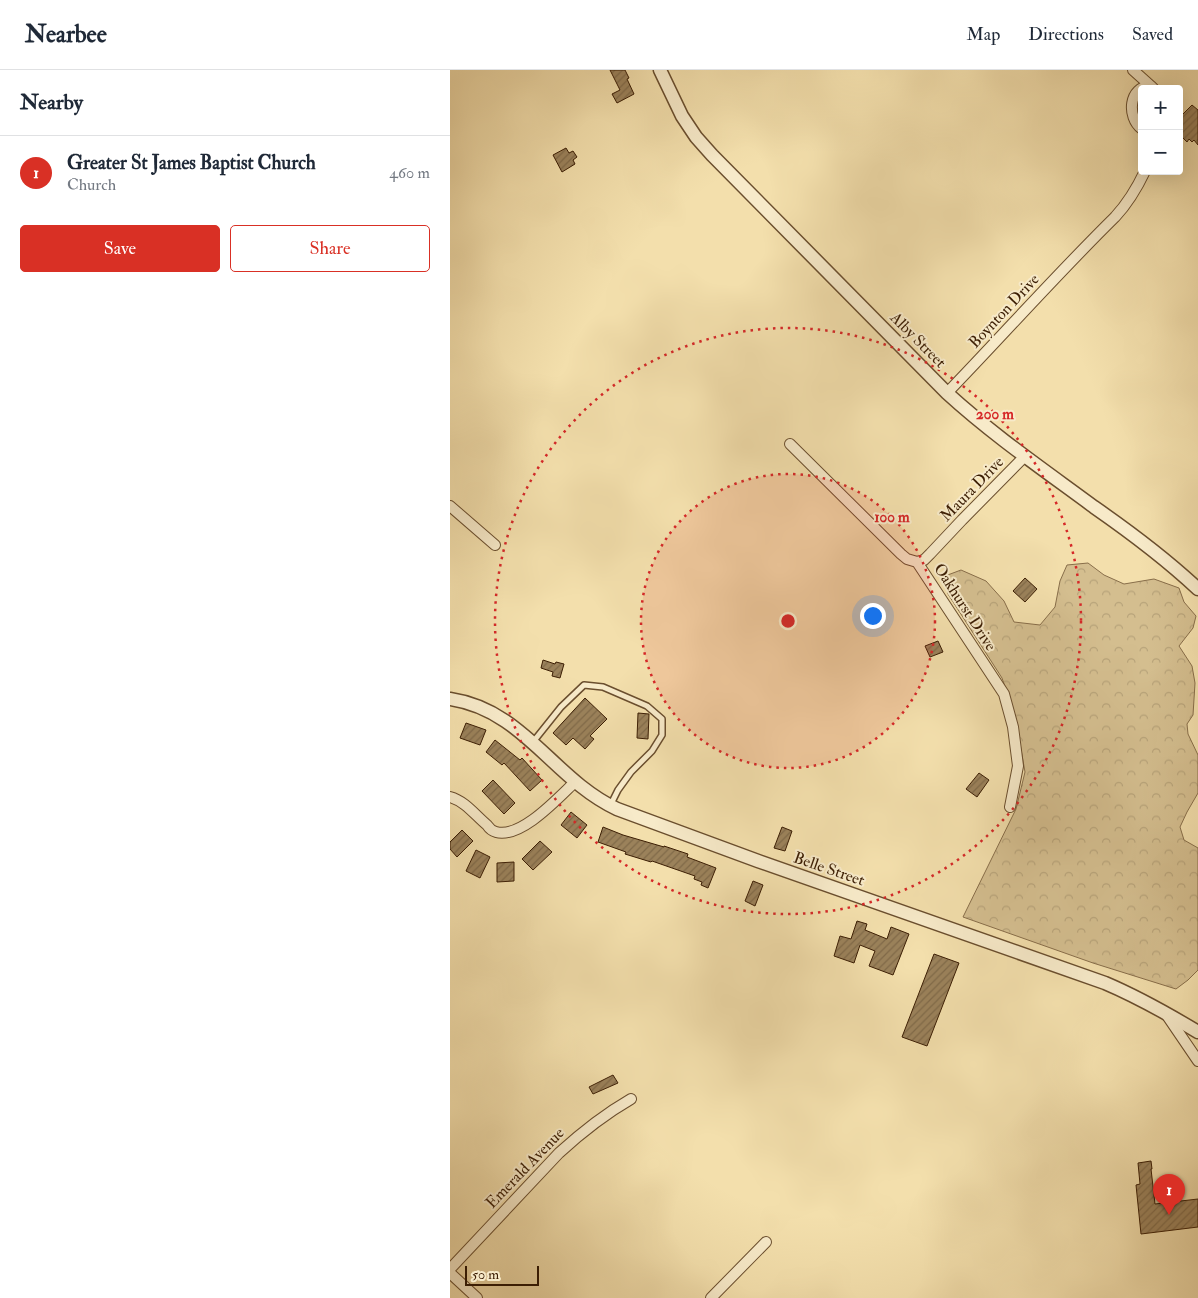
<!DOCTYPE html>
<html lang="en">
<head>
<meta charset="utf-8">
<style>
  :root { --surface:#fff; --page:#f2f2f3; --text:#1f2937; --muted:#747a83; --line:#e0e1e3; --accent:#d93025 }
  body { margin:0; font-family:"IM FELL Double Pica",serif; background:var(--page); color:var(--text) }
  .controls { position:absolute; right:15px; top:15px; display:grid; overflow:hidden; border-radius:5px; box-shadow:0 5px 20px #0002 }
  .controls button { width:45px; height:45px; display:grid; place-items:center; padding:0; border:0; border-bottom:1px solid var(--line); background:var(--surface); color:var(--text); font:25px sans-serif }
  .scale { position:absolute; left:15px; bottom:12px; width:74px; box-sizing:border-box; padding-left:5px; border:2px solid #3c1e04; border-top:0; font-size:14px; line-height:18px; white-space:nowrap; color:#3c1e04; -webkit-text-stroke:4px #f7eac9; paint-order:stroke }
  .you { position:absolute; left:422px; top:545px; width:18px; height:18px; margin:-12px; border:4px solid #fff; border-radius:50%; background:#1a73e8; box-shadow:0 0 0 8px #1a73e833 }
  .badge { display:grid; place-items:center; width:32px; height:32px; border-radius:50%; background:var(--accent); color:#fff; font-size:16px; font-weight:700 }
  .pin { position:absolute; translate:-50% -41px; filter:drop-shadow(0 1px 2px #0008) }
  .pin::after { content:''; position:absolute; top:26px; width:18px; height:15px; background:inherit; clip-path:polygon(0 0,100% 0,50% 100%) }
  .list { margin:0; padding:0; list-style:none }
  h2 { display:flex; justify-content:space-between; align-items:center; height:65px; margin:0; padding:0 20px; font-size:21px }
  h2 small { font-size:16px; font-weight:400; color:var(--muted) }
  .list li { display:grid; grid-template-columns:32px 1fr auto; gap:15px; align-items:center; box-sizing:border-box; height:75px; padding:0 20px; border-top:1px solid var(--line) }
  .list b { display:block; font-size:19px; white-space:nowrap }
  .list p { margin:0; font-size:16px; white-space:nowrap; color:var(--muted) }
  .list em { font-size:16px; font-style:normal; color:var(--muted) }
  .actions { display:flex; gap:10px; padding:15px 20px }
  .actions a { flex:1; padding:11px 0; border:1px solid var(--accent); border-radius:5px; text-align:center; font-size:18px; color:var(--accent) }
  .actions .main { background:var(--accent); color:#fff }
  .map { position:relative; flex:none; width:748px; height:1228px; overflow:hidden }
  header { display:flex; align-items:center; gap:30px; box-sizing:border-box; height:70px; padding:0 25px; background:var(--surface); border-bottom:1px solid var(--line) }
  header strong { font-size:24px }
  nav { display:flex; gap:28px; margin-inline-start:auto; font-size:18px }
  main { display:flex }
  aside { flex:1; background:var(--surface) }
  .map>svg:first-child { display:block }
</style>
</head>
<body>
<header>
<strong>Nearbee</strong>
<nav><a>Map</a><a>Directions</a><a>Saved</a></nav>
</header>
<main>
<aside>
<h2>Nearby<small></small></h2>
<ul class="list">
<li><span class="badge">1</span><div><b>Greater St James Baptist Church</b><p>Church</p></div><em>460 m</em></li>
</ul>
<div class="actions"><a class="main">Save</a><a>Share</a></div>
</aside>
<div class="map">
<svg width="748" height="1228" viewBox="0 0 748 1228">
  <defs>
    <pattern id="forest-crowns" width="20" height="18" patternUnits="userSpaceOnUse" patternTransform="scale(1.25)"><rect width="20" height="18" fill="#d4be8f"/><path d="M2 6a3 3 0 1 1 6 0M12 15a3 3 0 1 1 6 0" fill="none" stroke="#b7a37a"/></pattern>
    <pattern id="building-hatch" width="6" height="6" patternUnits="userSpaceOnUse" patternTransform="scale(1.25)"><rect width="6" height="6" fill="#9b825b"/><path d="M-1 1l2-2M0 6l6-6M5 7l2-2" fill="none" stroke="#806a49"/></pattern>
  </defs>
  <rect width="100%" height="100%" fill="#f3dfac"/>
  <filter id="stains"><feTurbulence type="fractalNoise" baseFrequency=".004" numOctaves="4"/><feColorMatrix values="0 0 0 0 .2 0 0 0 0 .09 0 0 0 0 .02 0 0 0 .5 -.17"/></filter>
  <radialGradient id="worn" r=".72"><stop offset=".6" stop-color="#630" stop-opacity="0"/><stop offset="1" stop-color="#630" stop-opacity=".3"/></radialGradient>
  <!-- forest -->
  <path fill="url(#forest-crowns)" stroke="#886e4a" d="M638,493L654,505L674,514L704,509L729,518L734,532L746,546L743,558L729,576L742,596L745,613L743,645L737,654L738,664L748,685V723L737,742L730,757L734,770L748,778V900L738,910L726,919L643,893L513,847L566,739L575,702L565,645L552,608L498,524L495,506L511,500L536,511L554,531L564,552L590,555L605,537L610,511L617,495Z"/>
  <!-- building -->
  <path fill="url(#building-hatch)" stroke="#3c1e04" d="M160,0H175L179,8L177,9L184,24L167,33L162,24L170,20Z
    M742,35L748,40V75L744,70L742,72L739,69L737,72L729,64V48Z
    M116,78L119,83L123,81L127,87L123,90L125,94L112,102L103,85Z
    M575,508L587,519L575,532L563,521Z
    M488,571L493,582L480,587L475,576Z
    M93,590L105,594L106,592L114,594L110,608L102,606L103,602L91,598Z
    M135,628L157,649L140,666L144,669L135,679L123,668L116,675L103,663Z
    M188,643L199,644L198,669L187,668Z
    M16,653L36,660L30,675L10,668Z
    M45,670L70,690L72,688L92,710L80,721L54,693L52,695L36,682Z
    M529,703L539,710L527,727L516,719Z
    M43,710L65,733L54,744L32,721Z
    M121,742L137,755L127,768L111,755Z
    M153,757L173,765L214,777V776L238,784L237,787L266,798L258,818L251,815L252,812L244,809L245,806L202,791L201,792L175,784L176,782L148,772Z
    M332,757L342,761L335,781L324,778Z
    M12,760L23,771L7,787L0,779V772Z
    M90,771L102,782L83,800L72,789Z
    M26,780L40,787L30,808L16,801Z
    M64,792V811L47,812V793Z
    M303,811L313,815L305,836L295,831Z
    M407,851L417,854L415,860L437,869L441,857L459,864L443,905L419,896L425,881L410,875L404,893L384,886L390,866L401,869Z
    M484,884L509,893L477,976L452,967Z
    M163,1005L168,1013L143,1024L139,1017Z
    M701,1091L702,1099H701L705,1134L748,1129V1157L691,1164L686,1115L690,1114L688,1093Z"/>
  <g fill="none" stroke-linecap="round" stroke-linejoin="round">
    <defs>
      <path id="service" d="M83,672L111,637L134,615L153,617L197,636L212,649V665L202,681L181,702L168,720L161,734"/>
      <path id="minor" d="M683,0L703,18
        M692,59C676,47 679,16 701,16
        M497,323C554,264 607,204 665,147C678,133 687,118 695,101
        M340,374L451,484L457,489L467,492L554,624L563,657L568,696L560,737
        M0,436L45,475
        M467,492L474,490L480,484L512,450L575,386
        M0,727C15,731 25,745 37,755C39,758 42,761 46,762C71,769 108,728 125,712
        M716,944L748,991
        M0,1199L109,1083C132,1062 155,1044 181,1029
        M0,1203L27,1228
        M261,1228L316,1172"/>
      <path id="tertiary" d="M210,0L232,46L246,67L262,85L497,323C543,365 594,400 644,437C680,462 716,489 748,519
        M0,629C74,640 103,709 167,739L308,791L655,913C688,927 718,944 748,962"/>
    </defs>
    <!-- service casing -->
    <use href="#service" stroke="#6a4e2e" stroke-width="8"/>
    <!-- minor casing -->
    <use href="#minor" stroke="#6a4e2e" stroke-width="12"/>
    <!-- tertiary casing -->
    <use href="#tertiary" stroke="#6a4e2e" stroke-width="15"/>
    <!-- service -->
    <use href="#service" stroke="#f7eac9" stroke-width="5"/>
    <!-- minor -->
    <use href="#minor" stroke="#f7eac9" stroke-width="10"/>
    <!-- tertiary -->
    <use href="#tertiary" stroke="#f7eac9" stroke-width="12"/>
  </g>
  <!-- distance rings -->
  <circle cx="338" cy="551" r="147" fill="#d62828" fill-opacity=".12"/>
  <g fill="none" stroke="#d62828" stroke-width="2.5" stroke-dasharray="2.5 5">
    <circle cx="338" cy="551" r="147"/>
    <circle cx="338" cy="551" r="293"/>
  </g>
  <g text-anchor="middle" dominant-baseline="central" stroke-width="4" stroke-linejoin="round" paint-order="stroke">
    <!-- street labels -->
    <g font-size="16" fill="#3c1e04" stroke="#f7eac9">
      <text transform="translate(554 241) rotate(-47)">Boynton Drive</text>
      <text transform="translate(468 270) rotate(45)">Alby Street</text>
      <text transform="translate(522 419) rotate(-46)">Maura Drive</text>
      <text transform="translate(515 537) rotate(57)">Oakhurst Drive</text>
      <text transform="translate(379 799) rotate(19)">Belle Street</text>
      <text transform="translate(75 1098) rotate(-46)">Emerald Avenue</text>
    </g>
  </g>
  <circle cx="338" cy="551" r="8" fill="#d62828" stroke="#f7eac9" stroke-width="2.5"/>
  <g font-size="15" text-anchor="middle" font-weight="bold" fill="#d62828" stroke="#f7eac9" stroke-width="4" stroke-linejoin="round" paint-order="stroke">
    <text x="545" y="349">200 m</text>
    <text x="442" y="452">100 m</text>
  </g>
  <rect width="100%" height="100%" filter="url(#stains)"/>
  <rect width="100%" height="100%" fill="url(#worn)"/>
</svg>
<div class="controls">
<button>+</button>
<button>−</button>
</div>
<div class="scale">50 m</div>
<div class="you"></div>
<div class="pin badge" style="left:719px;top:1145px">1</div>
</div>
</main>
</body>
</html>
